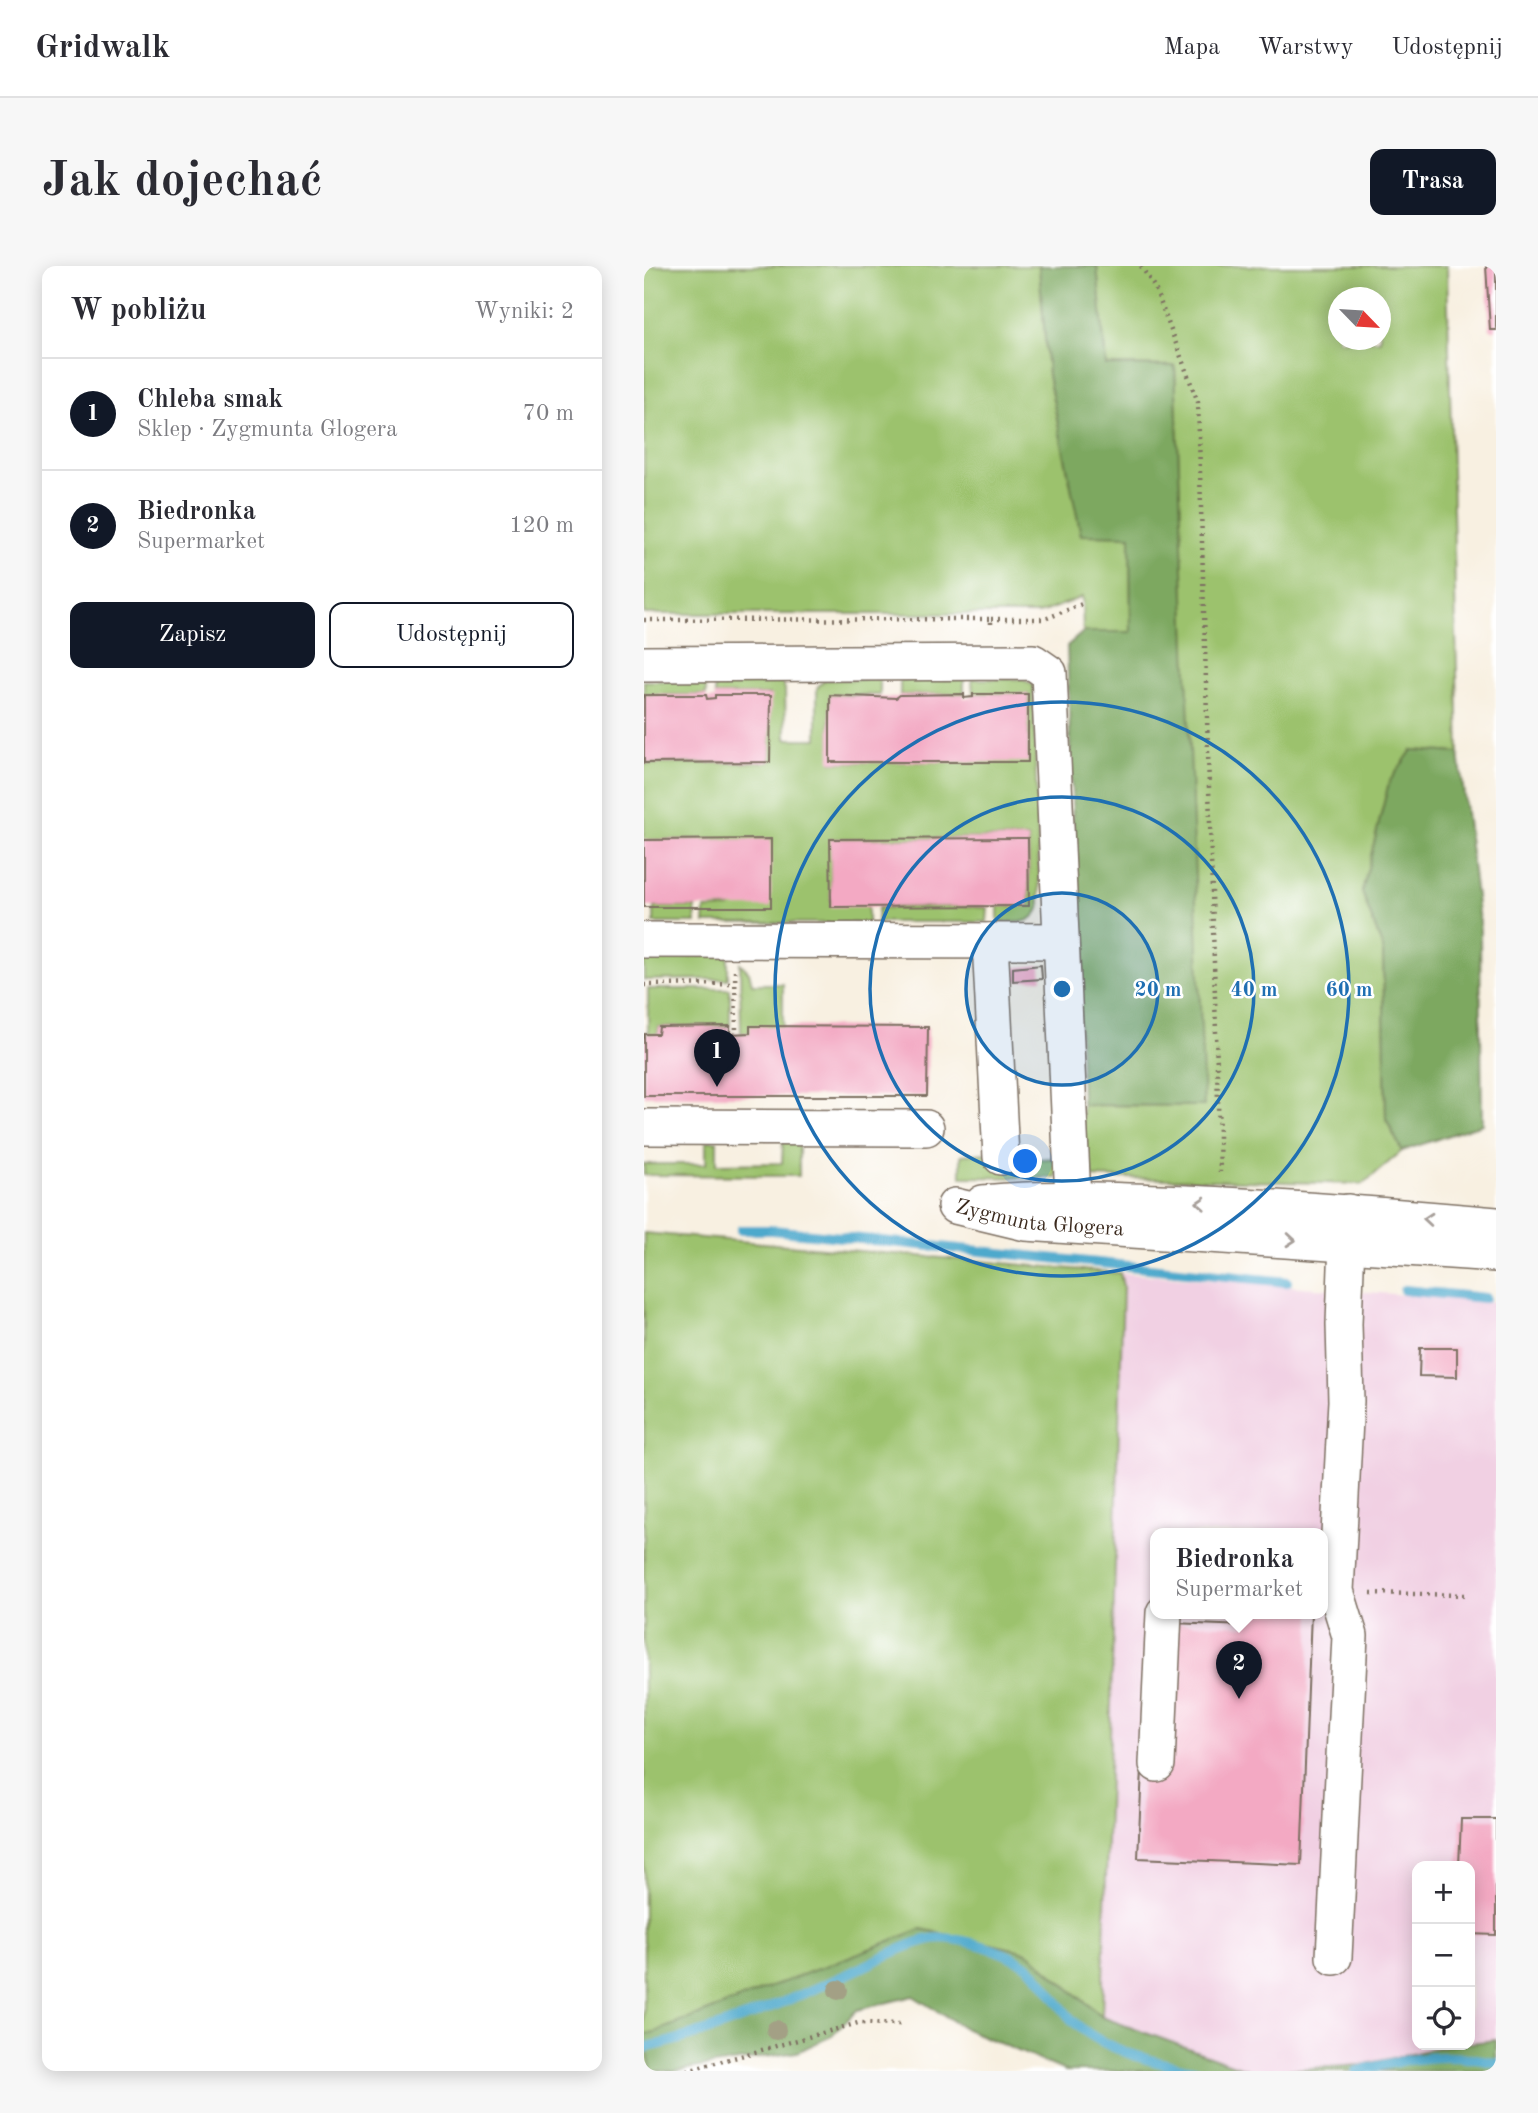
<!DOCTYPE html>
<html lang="pl">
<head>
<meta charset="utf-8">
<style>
  :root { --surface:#fff; --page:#f7f7f7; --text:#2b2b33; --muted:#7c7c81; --line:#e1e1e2; --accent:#111827 }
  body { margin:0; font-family:"Old Standard TT",serif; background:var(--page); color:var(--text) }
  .controls { position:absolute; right:21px; bottom:21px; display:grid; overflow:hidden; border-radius:14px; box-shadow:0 4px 18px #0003 }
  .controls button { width:63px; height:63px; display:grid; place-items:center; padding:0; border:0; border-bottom:2px solid var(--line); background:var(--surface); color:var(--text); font:35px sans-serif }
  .compass { position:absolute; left:684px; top:21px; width:63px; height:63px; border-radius:50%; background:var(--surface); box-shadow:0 4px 18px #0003; rotate:115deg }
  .you { position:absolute; left:382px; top:896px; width:24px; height:24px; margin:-18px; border:5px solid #fff; border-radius:50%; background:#1a73e8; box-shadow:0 0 0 10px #1a73e833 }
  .badge { display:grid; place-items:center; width:46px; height:46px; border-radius:50%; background:var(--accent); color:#fff; font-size:23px; font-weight:700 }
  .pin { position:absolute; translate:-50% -58px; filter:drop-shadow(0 2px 4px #0008) }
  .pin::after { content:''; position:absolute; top:37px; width:24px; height:21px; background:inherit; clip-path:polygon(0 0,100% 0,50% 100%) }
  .popup { position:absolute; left:506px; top:1262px; width:178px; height:91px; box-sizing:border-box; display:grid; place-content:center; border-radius:14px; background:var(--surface); filter:drop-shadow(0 2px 5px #0005); font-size:23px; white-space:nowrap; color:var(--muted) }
  .popup b { font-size:26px; color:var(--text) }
  .popup::after { content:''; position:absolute; left:50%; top:100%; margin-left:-14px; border:14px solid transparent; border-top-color:var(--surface) }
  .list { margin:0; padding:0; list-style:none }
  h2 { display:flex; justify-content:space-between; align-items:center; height:91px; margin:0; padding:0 28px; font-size:30px }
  h2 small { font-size:23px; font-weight:400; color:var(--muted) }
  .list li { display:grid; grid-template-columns:46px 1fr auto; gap:21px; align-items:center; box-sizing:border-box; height:112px; padding:0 28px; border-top:2px solid var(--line) }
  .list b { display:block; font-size:26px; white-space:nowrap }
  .list p { margin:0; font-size:23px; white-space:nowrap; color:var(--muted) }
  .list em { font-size:23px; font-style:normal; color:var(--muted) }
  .actions { display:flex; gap:14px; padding:21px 28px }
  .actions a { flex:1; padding:16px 0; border:2px solid var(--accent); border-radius:14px; text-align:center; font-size:24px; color:var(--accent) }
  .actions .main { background:var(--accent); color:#fff }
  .icon { flex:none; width:38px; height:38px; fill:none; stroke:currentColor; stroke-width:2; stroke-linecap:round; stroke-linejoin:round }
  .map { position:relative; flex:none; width:852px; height:1805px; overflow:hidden; border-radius:14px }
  header { display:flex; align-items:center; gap:42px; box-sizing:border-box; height:98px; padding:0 35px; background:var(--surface); border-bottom:2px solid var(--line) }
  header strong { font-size:33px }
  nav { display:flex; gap:38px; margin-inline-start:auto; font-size:24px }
  .intro { display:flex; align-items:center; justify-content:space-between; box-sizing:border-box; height:168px; padding:0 42px }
  h1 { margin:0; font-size:49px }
  .button { padding:18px 32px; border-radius:14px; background:var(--accent); color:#fff; font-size:24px; font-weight:700 }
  main { display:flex; gap:42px; padding:0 42px }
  aside { flex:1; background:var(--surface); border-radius:14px; box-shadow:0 4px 18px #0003 }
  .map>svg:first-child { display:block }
</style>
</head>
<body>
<header>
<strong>Gridwalk</strong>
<nav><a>Mapa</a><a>Warstwy</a><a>Udostępnij</a></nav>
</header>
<div class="intro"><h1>Jak dojechać</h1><a class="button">Trasa</a></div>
<main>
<aside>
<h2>W pobliżu<small>Wyniki: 2</small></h2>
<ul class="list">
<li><span class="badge">1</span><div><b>Chleba smak</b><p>Sklep · Zygmunta Glogera</p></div><em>70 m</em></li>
<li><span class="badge">2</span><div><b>Biedronka</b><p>Supermarket</p></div><em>120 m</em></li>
</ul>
<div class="actions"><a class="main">Zapisz</a><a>Udostępnij</a></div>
</aside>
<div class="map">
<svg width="852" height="1805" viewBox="0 0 852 1805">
  <rect width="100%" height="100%" fill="#fff"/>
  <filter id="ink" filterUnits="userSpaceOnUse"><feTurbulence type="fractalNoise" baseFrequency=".0143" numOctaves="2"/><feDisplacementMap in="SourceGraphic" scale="14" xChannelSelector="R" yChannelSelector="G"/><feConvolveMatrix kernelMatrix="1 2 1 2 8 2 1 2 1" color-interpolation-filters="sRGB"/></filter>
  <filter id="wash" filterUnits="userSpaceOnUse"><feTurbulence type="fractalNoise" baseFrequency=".00686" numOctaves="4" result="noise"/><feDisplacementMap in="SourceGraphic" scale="28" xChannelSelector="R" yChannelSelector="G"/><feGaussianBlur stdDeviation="1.57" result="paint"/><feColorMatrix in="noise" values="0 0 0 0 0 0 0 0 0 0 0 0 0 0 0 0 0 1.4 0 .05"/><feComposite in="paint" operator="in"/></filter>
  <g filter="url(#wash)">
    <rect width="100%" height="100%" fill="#f8f0e1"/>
    <!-- built -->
    <path fill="#f1d0e3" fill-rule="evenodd" d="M476,1007L852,1036V1774L826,1776V1600H773V1779H807L718,1799L607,1805L458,1751L479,1020ZM511,1267H679V1347H511Z"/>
    <!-- green -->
    <path fill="#9cc26d" stroke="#6c7646" stroke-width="2" fill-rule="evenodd" d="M0,0H395L404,109L437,268L486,269L487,366H439L438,331L395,348H0Z
      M453,0H803L815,487L768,484L718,626L739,683L742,853L758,885L719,918L440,911L438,839L559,840L531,100L462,99ZM694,32H736V74H694Z
      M236,413V429H186L187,496L384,495V428H329L328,413H378L389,419L396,640C390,660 371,656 354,656V640L385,639L384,572L187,573V640H224V657H60L61,643L86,642L127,574H0V498L126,496V429H71V414L138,415L141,423L142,473H173V422L180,414Z
      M320,413V428L256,429V414Z
      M0,415H62V429H0Z
      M318,640L344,642L343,656H233L234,642Z
      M10,641H51L52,657H10Z
      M84,689V713L0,714V690Z
      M96,697L105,706L108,718H139V761L97,768Z
      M4,723H86V760L15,761L14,768H4Z
      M62,875H73V898L138,897L139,875H155V910L0,909V898H62Z
      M343,887L370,894L416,892L412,912L317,911V889Z
      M0,967L476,1007L479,1020L458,1751L383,1686L277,1663L1,1770L8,1805H0Z"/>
    <!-- forest -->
    <path fill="#7da860" stroke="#5c693f" stroke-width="2" d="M395,0H453L462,99L531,100L560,840L438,839L423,380L439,366H487L486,270L437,269L404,109Z
      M768,484L815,487L836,664L838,858L758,885L742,853L739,683L718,626L745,516Z
      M277,1663L383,1686L458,1751L607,1805H421L322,1763L269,1730L213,1744L188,1770L153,1786L31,1805H8L0,1770Z
      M852,1774V1805H620L718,1799L807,1779Z"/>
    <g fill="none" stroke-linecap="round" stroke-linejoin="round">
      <!-- stream -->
      <path stroke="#4ea9cc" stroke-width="10" d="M97,964H128L643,1016
        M760,1024L841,1032
        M0,1782C69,1767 135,1739 199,1710C225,1699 261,1678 287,1673C311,1669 348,1682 370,1692C400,1706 408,1735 431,1757C461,1785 513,1797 553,1805
        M713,1805C759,1793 805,1785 852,1797"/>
    </g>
    <g id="blocks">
      <!-- building -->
      <path fill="#f3a9c3" d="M842,0H852V64H846Z
        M320,428V432L329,431V428H384V496H186V429L252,432L256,429Z
        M0,429H62L63,433L71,432V429H127L126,496L0,497Z
        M384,572L385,640L187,641L186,573Z
        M127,573V641H0V574Z
        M397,699L398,713L369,715V702Z
        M86,760V768L106,767V760L284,761L283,830H0V768H14L15,761Z
        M776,1082H813V1111L775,1110Z
        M601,1347H667L657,1599L494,1592L498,1502L529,1357L601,1360Z
        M817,1553H852V1669L826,1668V1600H815Z"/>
    </g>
  </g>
  <g filter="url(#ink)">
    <use href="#blocks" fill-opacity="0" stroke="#7d6f62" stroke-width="2"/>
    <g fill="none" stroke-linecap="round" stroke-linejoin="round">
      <defs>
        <g id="minor">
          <path d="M0,398L389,396L405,407L429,933"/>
          <path d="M0,674L417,675"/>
          <path d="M346,675L357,891"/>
          <path d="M0,861L282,862"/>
          <path d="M339,937C398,931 456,934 515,936C628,940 740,949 852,959"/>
          <path id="s1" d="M311,940L382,957L852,988"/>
          <path d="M513,1498L520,1347"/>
          <path d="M690,1691L706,1370L692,1325L702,1135L700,1058L704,946"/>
        </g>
      </defs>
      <!-- minor casing -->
      <use href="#minor" stroke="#7d6f62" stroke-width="38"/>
      <!-- path -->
      <path stroke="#7d6f62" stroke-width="4.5" stroke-dasharray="2 5" stroke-linecap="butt" d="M497,0L511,22L554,136L576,906
        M347,353H401L438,338
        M0,354L347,353V362
        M91,705L92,767
        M0,719L91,718
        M727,1327L820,1329
        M43,1805L214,1757L258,1758"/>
      <!-- minor -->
      <use href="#minor" stroke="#fff" stroke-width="35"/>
    </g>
    <!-- trees -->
    <g fill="#a3a085">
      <circle cx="194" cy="1724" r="10"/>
      <circle cx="132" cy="1764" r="10"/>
    </g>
    <!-- one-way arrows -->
    <defs><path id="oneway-chevron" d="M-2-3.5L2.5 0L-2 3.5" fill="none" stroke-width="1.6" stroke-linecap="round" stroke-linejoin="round" transform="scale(1.75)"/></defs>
    <g stroke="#a79f9a">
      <use href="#oneway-chevron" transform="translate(557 937) rotate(-177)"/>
      <use href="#oneway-chevron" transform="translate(784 953) rotate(-175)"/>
      <use href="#oneway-chevron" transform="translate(647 974) rotate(5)"/>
    </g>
  </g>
  <!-- distance rings -->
  <circle cx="418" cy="723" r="96" fill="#1f6fb2" fill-opacity=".12"/>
  <g fill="none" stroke="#1f6fb2" stroke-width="3.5">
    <circle cx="418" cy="723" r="96"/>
    <circle cx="418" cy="723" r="192"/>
    <circle cx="418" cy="723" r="287"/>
  </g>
  <g text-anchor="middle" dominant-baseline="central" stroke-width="5" stroke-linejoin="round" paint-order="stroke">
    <!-- street labels -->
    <g font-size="21" fill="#3b2a1e" stroke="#fff">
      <text stroke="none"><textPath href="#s1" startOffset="86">Zygmunta Glogera</textPath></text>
    </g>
  </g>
  <circle cx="418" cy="723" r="10" fill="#1f6fb2" stroke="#fff" stroke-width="3.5"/>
  <g font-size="21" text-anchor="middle" font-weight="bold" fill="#1f6fb2" stroke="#fff" stroke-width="5" stroke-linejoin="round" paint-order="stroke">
    <text x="514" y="730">20 m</text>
    <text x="610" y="730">40 m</text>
    <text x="705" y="730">60 m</text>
  </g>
</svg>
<div class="controls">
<button>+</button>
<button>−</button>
<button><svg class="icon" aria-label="locate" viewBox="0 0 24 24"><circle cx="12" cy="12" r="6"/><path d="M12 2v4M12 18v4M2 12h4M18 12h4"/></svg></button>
</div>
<svg class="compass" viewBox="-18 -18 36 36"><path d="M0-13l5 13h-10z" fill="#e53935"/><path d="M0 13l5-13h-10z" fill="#7c7c81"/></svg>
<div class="you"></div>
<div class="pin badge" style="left:73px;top:821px">1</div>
<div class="pin badge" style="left:595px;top:1433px">2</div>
<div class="popup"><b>Biedronka</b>Supermarket</div>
</div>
</main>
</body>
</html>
